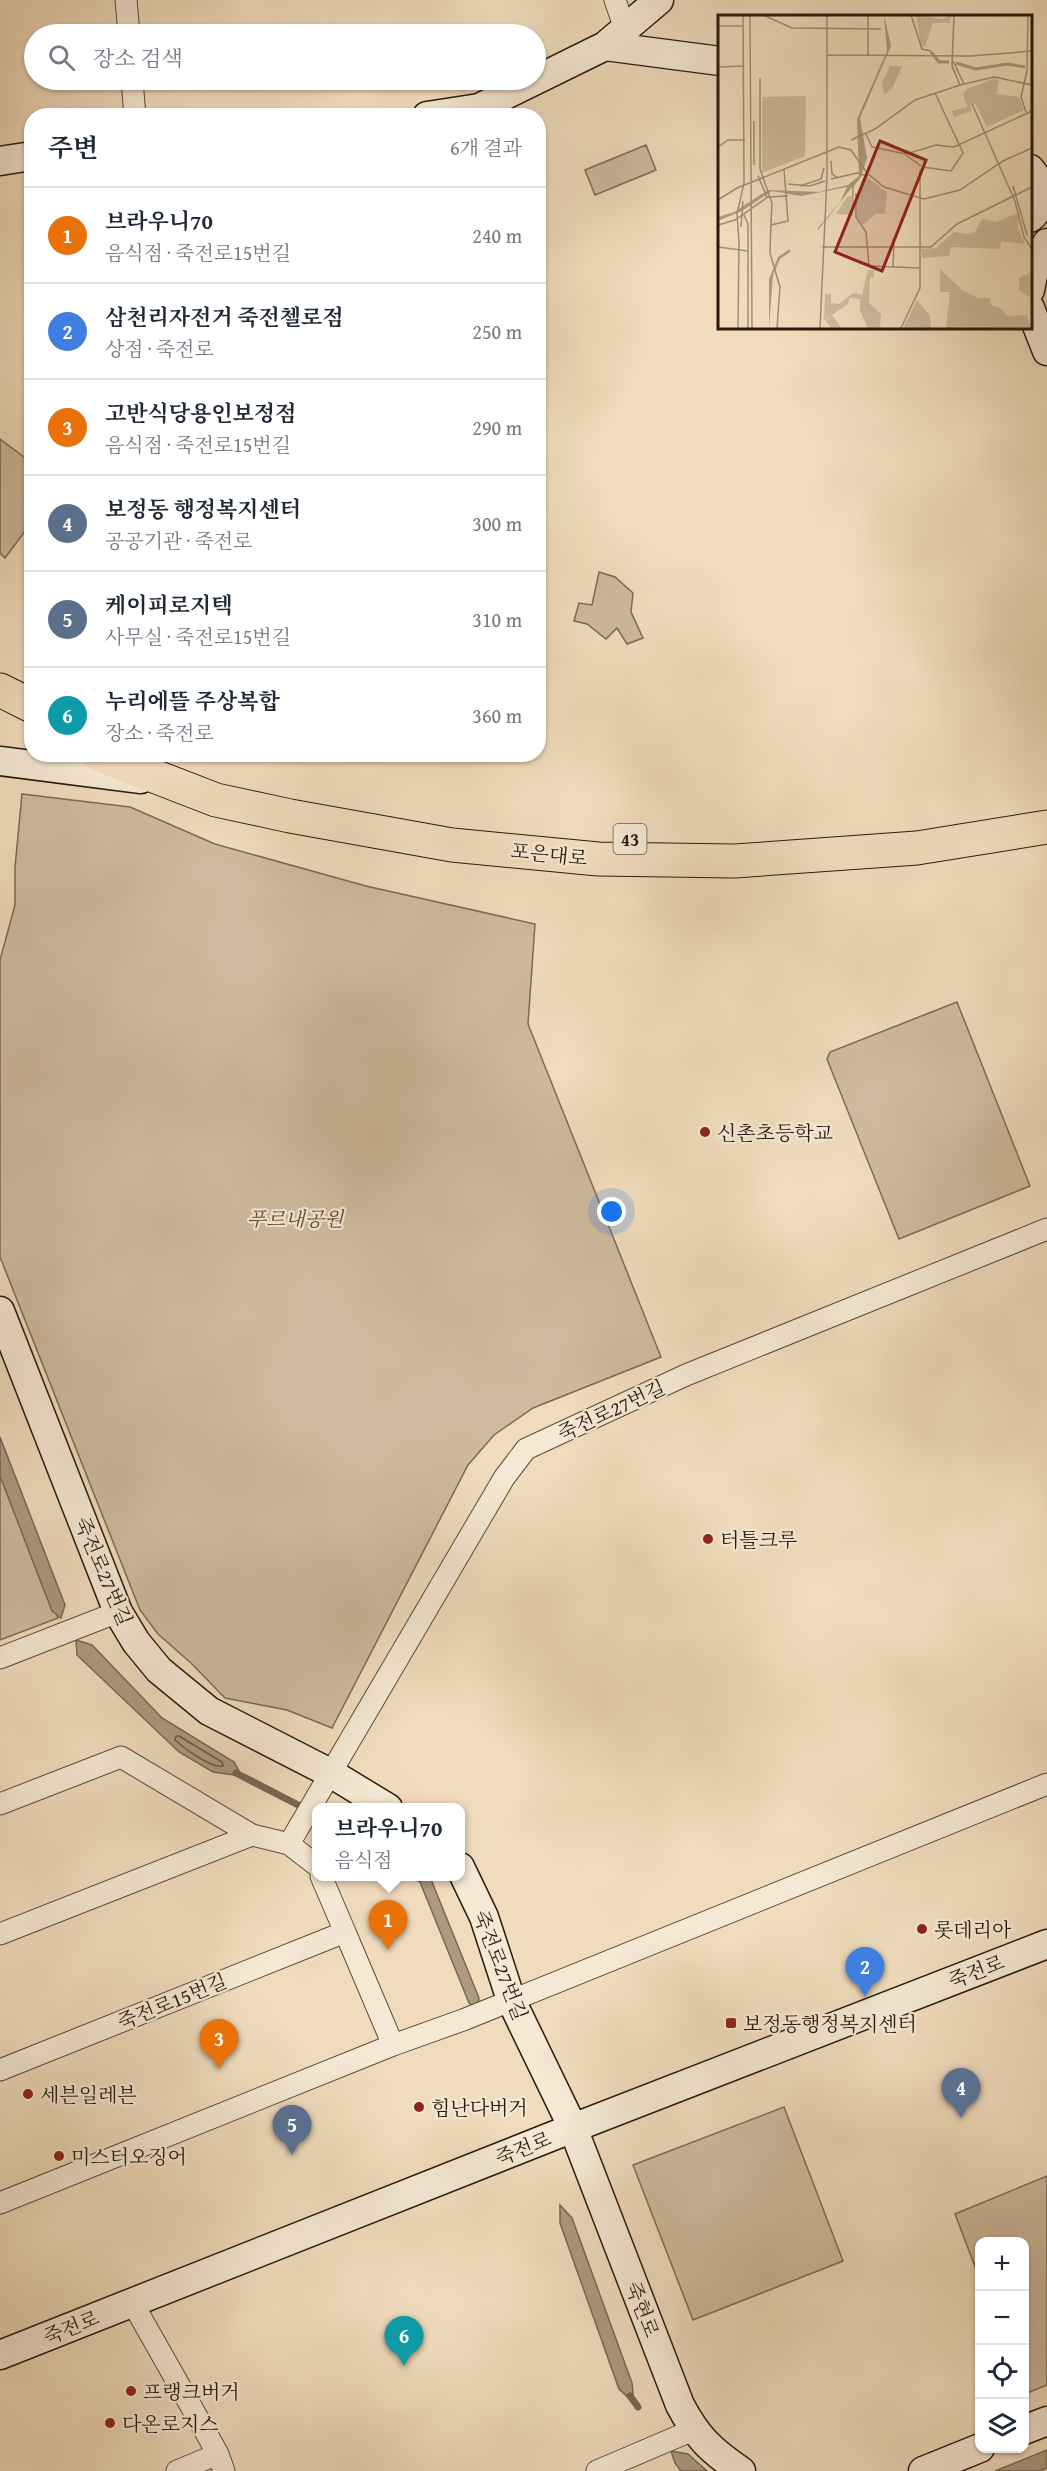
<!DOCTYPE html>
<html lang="ko">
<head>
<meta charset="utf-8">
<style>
  :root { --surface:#fff; --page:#f6f6f7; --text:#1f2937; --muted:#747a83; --line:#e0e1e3; --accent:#8f2418 }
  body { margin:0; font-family:"Gentium Book Plus","Noto Serif KR",serif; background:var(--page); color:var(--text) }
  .controls { position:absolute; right:18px; bottom:18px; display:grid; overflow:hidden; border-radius:12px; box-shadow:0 2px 4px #0004 }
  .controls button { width:54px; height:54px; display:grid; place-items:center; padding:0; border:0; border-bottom:2px solid var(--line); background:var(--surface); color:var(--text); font:30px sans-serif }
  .you { position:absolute; left:612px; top:1212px; width:21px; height:21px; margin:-15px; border:4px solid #fff; border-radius:50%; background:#1a73e8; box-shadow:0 0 0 9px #1a73e833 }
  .badge { display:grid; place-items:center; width:39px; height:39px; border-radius:50%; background:var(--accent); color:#fff; font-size:20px; font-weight:700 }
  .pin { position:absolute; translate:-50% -50px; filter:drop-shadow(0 2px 3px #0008) }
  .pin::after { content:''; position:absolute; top:32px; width:21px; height:18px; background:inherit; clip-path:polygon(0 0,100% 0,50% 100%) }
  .popup { position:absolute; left:312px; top:1803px; width:153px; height:78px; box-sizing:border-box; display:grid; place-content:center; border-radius:12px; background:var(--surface); filter:drop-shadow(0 2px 4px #0005); font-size:20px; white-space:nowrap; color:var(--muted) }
  .popup b { font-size:22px; color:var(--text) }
  .popup::after { content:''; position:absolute; left:50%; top:100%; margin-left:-12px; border:12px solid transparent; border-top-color:var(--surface) }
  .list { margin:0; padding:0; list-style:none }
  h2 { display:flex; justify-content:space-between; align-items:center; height:78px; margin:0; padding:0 24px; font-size:26px }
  h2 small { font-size:20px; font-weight:400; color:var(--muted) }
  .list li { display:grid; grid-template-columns:39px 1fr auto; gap:18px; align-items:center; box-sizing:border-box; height:96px; padding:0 24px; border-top:2px solid var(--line) }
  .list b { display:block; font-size:22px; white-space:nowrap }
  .list p { margin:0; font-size:20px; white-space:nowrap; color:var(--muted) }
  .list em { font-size:20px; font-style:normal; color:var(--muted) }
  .icon { flex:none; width:33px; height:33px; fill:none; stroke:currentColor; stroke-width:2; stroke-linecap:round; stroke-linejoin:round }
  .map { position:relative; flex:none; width:1047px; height:2471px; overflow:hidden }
  .search { position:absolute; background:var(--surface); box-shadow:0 2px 4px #0004; left:24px; top:24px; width:522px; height:66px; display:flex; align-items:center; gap:15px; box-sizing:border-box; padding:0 21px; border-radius:33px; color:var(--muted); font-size:22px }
  .panel { position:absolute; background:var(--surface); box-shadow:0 2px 4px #0004; left:24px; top:108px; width:522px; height:654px; border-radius:24px }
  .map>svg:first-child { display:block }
</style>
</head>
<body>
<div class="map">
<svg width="1047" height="2471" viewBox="0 0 1047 2471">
  <rect width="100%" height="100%" fill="#f0dcbd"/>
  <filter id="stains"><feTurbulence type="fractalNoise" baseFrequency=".00333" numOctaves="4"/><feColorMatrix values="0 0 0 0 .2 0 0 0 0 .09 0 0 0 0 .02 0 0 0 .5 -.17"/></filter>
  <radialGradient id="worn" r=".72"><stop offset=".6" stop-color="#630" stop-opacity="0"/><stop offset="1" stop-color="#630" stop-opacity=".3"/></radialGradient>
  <!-- green -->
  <path fill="#cebb9f" stroke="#7b6a56" stroke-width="1.5" d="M646,145L656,170L595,195L585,170Z
    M0,439L32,463L31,523L5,558L0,553Z
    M599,572L615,577L633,593L631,612L643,638L627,644L617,628L606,639L587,624L574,621L579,603L592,605Z
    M22,794L130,807L215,844L366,886L535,924L528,1024L661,1357L533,1408L494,1435L468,1465L332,1728L287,1710L225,1698L192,1664L158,1634L140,1610L0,1257V960L15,905V867Z
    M957,1002L1030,1186L899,1239L827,1059L830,1052Z
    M0,1466L58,1618L0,1640Z
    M784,2107L843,2261L693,2320L633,2165Z
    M1047,2176V2385L1025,2394L1024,2242H980L979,2277L955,2214Z"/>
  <!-- water -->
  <path fill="#ac9a81" stroke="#776753" stroke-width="1.5" d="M0,1437L65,1605L61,1618L52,1611L0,1476Z
    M76,1640L92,1645L162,1718L234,1762L242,1776L213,1772L179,1752L77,1655Z
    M410,1877H430L479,1998L477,2009L469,2003L420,1882Z
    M560,2205L572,2218L632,2383L634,2403L619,2389L560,2223Z
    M1047,2450V2468L1040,2471H995Z
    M671,2451L688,2454L707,2471H681L675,2463Z"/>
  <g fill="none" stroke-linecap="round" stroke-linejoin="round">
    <!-- shore -->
    <path stroke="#6a5a47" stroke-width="1.5" d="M176,1736H179L222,1762L223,1766C212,1769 185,1749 175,1740Z"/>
    <!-- stream -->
    <path stroke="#776753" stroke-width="7" d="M236,1773L306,1809
      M630,2396L638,2407"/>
    <defs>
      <path id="street" d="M126,0L129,34
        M615,0L625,29
        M132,80L135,116
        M0,1658L118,1612
        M0,1804L121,1757L252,1835
        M289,1844L316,1865
        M345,1932L393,2045
        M0,1934L252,1835L289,1844L504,1478L526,1449L686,1375L1047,1229
        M0,2070L345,1932L321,1876
        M0,2203L393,2045L463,2020L1047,1784
        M132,2302L218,2454L224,2471
        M177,2471L218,2454
        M597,2471L693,2430"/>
      <path id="secondary" d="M605,46L720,61
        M427,116L479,108L605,46L659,0
        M0,161L32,156
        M1030,169C1043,183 1046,205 1030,218
        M1030,290L1035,265L1047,243
        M1030,308L1047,351
        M0,761L141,779
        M0,1311L118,1612L136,1642L159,1670L209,1711L332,1774L388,1808
        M460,1867L484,1917L511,2000L573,2128L680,2405C697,2437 710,2450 741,2471
        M0,2355L573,2128L1047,1944
        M1024,2430L1047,2421
        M923,2471L980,2448"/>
      <path id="highway" d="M0,690L32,706
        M97,754L216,800L290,816L452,845L598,859L735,861L917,848L1047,827"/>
    </defs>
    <!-- street casing -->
    <use href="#street" stroke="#5a4a39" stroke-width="23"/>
    <!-- secondary casing -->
    <use href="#secondary" stroke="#281a0d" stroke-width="31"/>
    <!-- highway casing -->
    <use href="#highway" stroke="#281a0d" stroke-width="35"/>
    <!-- street -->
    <use href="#street" stroke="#f5e8d4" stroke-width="21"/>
    <!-- secondary -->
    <use href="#secondary" stroke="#f5e8d4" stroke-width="28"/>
    <!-- highway -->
    <use href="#highway" stroke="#f0dcbd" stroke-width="33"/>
  </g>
  <!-- markers -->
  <g fill="#8f2418" stroke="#f5e8d4" stroke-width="2">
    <circle cx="705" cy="1132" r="6"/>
    <circle cx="708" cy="1539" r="6"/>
    <circle cx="922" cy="1929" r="6"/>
    <rect x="725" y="2017" width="12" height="12" rx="3"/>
    <circle cx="28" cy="2094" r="6"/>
    <circle cx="419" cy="2107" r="6"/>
    <circle cx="59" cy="2156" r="6"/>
    <circle cx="131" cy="2391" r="6"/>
    <circle cx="110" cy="2423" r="6"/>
  </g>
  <g text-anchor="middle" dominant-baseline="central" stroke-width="4.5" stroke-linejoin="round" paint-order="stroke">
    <!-- shield labels -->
    <rect fill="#f5e8d4" stroke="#665849" stroke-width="1.5" x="613.5" y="824" width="33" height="30" rx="4.5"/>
    <g font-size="18" font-weight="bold" fill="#281a0d">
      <text x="630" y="839">43</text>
    </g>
    <!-- street labels -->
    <g font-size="20" fill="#281a0d" stroke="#f5e8d4">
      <text transform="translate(549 854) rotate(6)">포은대로</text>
      <text transform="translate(611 1410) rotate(-25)">죽전로27번길</text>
      <text transform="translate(104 1571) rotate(67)">죽전로27번길</text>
      <text transform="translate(501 1965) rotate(69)">죽전로27번길</text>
      <text transform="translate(976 1971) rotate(-21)">죽전로</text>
      <text transform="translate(172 2001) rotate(-22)">죽전로15번길</text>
      <text transform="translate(523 2148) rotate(-22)">죽전로</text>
      <text transform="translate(643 2309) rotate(69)">죽현로</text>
      <text transform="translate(71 2327) rotate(-22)">죽전로</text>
    </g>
    <!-- poi labels -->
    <g font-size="20" fill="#281a0d" stroke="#f5e8d4" text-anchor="start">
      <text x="717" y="1132">신촌초등학교</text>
      <text x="720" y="1539">터틀크루</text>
      <text x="934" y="1929">롯데리아</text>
      <text x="743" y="2023">보정동행정복지센터</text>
      <text x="40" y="2094">세븐일레븐</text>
      <text x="431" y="2107">힘난다버거</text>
      <text x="71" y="2156">미스터오징어</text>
      <text x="143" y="2391">프랭크버거</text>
      <text x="122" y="2423">다온로지스</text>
    </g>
    <!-- park labels -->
    <g font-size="20" font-style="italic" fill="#5a4a39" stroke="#f5e8d4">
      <text x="295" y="1218">푸르내공원</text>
    </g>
  </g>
  <!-- overview -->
  <g transform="translate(718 15)">
    <rect width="314" height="314" fill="#f0dcbd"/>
    <path d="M198,0L225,4L233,0L232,8H215L207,31H203ZM172,51H184L174,74L166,80L164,68ZM275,64L281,65L279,79L301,82L306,95L269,112L257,88L252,90L253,96L236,102L234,96L249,92L245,79L249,74ZM88,81L87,141L44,158V82ZM148,162L169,177L167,199H158L145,210L139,201V178ZM135,180V200L118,199L129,182ZM297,199L301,200L300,213L307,229L283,226L282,234L233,232L231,241L204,243L203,234L218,233L236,217L250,219L257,217L264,204L278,207ZM222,254L245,276L260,283H272L273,290L284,294L289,301L309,300L313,313H228L232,277H222ZM150,255H156V262L152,263L151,288L163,299L162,313H150L142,296V284L132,283L130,289L114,300L123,312L113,313L108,306L112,302L106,306L107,279H113V288L121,289L135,278L144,280ZM313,257V283L301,275V263ZM199,285L212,301L213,313H185Z" fill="#cebb9f"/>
    <path d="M166,0L173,31L142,103L149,143L143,162L136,171L135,199L134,172L97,219L62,244L55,260L51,313V264L60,242L95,219L122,187L129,172L83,181L54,176L24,196L0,206V202L16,197L50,175L101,177L130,170L141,161L139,104L169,36Z" fill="#ac9a81"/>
    <path d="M101,207L99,221L72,237V227L93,217Z" fill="#f0dcbd"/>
    <path fill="none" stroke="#ac9a81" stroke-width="3" d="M213,37L221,47H231M238,48L258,54L289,49L307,52"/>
    <path fill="none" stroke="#a08e77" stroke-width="1.5" d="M32,0L34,313M45,0L74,13L163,14M150,0V41M193,0L204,34L213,36M236,0L234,51L242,70M0,11H25M109,40L253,41L314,36M235,46L246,69M0,52L25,51M42,63V154L54,188L53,208M254,89L297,186L306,222L314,234M308,97L303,82L309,56L310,0M36,106V150M148,119L154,132L188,139L218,130L236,132L314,96M133,125L157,114L197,85L242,70L276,62L314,70M0,132L10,125H27M121,132L133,135L149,158L166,172L206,184L242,175L285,146L314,133M188,140L203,151M113,146L114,159L120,163M204,152L233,156L245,138L217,78M40,161L49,182M113,164L139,158L149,161M70,169L92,171L107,166M82,171L103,164L106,153M295,171L309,220M138,178V202L148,217L151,251L201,253M0,185L19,173L121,132M26,200L30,209V313M53,207L52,238L62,272L59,313M0,210L17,205L50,182L70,181M53,210L70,206L66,154M23,212L25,186M21,226L19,199L26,168L25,0M0,232L30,236M104,232H213L239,209L314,172M175,253L176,225M20,313L21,225M102,313L109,162V0M183,313L202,273V155"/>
    <path fill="#8f2418" fill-opacity="0.15" stroke="#8f2418" stroke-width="3" d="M162,126L208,145L164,256L117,237Z"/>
    <rect width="314" height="314" fill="none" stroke="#281a0d" stroke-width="3"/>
  </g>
  <rect width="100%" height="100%" filter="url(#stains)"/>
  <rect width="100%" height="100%" fill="url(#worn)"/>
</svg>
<div class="controls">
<button>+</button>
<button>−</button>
<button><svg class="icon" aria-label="locate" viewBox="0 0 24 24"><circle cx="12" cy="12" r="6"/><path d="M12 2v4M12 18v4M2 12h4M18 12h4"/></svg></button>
<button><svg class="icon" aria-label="layers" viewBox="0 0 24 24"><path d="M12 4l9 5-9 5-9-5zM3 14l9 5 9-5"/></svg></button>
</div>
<div class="you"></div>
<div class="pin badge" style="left:388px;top:1950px;background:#e8710a">1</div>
<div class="popup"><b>브라우니70</b>음식점</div>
<div class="pin badge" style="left:865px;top:1997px;background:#3f7fe0">2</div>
<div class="pin badge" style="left:219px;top:2069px;background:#e8710a">3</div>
<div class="pin badge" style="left:961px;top:2118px;background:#5c6f8a">4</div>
<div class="pin badge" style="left:292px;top:2155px;background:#5c6f8a">5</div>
<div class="pin badge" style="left:404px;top:2366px;background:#0f9aa8">6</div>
<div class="search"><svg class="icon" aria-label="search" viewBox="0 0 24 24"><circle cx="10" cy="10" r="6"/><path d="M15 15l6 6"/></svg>장소 검색</div>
<section class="panel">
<h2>주변<small>6개 결과</small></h2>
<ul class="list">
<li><span class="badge" style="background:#e8710a">1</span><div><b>브라우니70</b><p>음식점 · 죽전로15번길</p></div><em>240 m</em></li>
<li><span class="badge" style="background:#3f7fe0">2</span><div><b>삼천리자전거 죽전첼로점</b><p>상점 · 죽전로</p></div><em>250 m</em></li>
<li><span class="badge" style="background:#e8710a">3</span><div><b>고반식당용인보정점</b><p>음식점 · 죽전로15번길</p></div><em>290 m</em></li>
<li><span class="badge" style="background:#5c6f8a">4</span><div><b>보정동 행정복지센터</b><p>공공기관 · 죽전로</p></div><em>300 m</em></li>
<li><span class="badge" style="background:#5c6f8a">5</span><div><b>케이피로지텍</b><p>사무실 · 죽전로15번길</p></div><em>310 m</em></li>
<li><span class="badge" style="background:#0f9aa8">6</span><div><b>누리에뜰 주상복합</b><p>장소 · 죽전로</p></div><em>360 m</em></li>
</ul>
</section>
</div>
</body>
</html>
